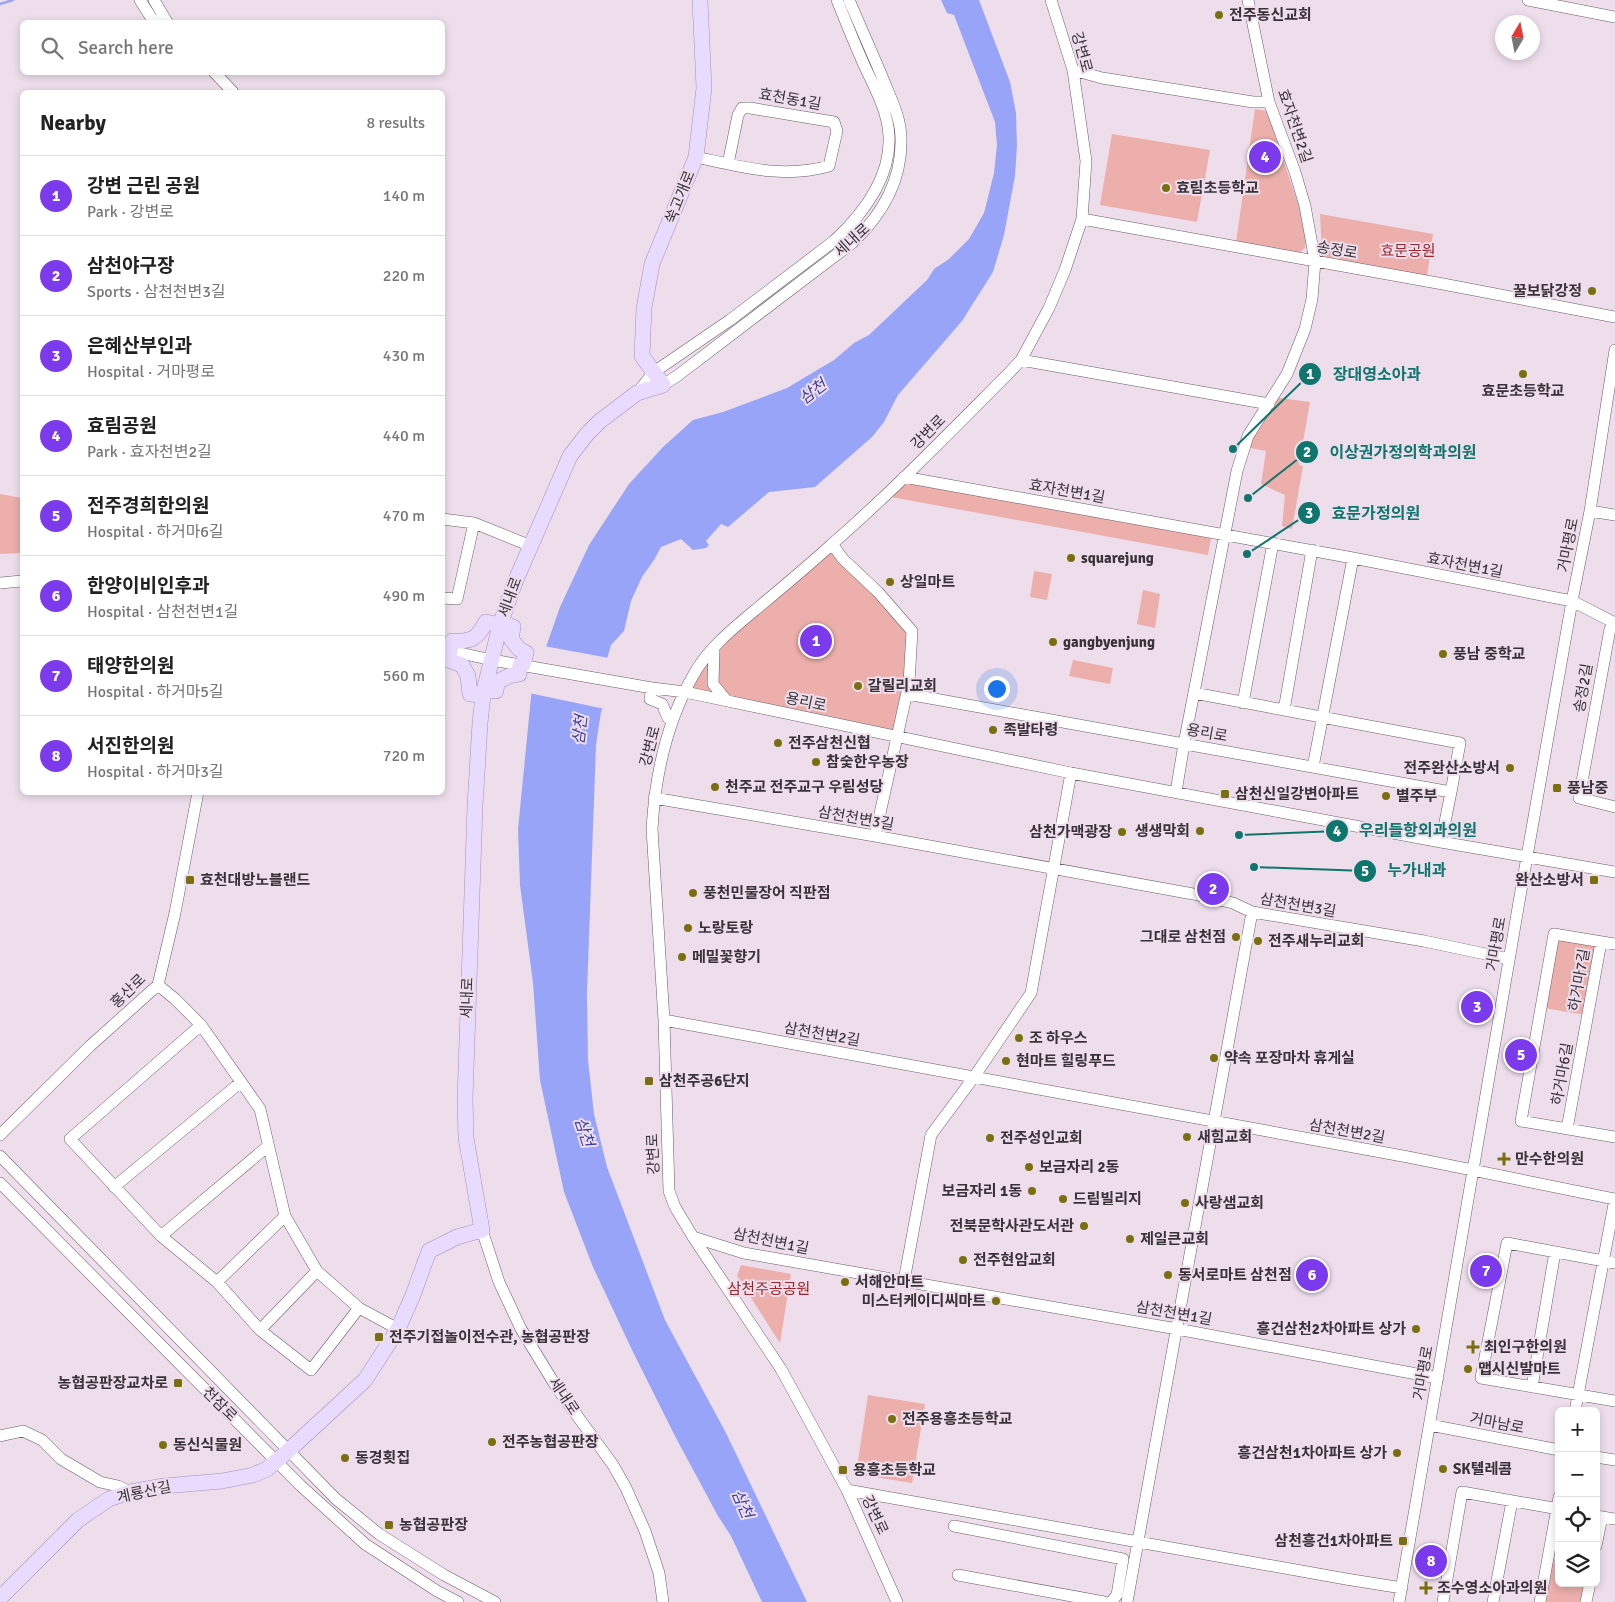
<!DOCTYPE html>
<html lang="en">
<head>
<meta charset="utf-8">
<style>
  :root { --surface:#fff; --page:#f2f2f2; --text:#222; --muted:#767676; --line:#e0e0e0; --accent:#7c3aed }
  body { margin:0; font-family:Signika,"Noto Sans KR",sans-serif; background:var(--page); color:var(--text) }
  .controls { position:absolute; right:15px; bottom:15px; display:grid; overflow:hidden; border-radius:8px; box-shadow:0 2px 8px #0003 }
  .controls button { width:45px; height:45px; display:grid; place-items:center; padding:0; border:0; border-bottom:1px solid var(--line); background:var(--surface); color:var(--text); font:25px sans-serif }
  .compass { position:absolute; left:1495px; top:15px; width:45px; height:45px; border-radius:50%; background:var(--surface); box-shadow:0 2px 8px #0003; rotate:10deg }
  .you { position:absolute; left:996px; top:688px; width:18px; height:18px; margin:-12px; border:4px solid #fff; border-radius:50%; background:#1a73e8; box-shadow:0 0 0 8px #1a73e833 }
  .badge { display:grid; place-items:center; width:32px; height:32px; border-radius:50%; background:var(--accent); color:#fff; font-size:16px; font-weight:700 }
  .pin { position:absolute; translate:-50% -50%; border:2px solid #fff; box-shadow:0 1px 5px #0006 }
  .list { margin:0; padding:0; list-style:none }
  h2 { display:flex; justify-content:space-between; align-items:center; height:65px; margin:0; padding:0 20px; font-size:21px }
  h2 small { font-size:16px; font-weight:400; color:var(--muted) }
  .list li { display:grid; grid-template-columns:32px 1fr auto; gap:15px; align-items:center; box-sizing:border-box; height:80px; padding:0 20px; border-top:1px solid var(--line) }
  .list b { display:block; font-size:19px; white-space:nowrap }
  .list p { margin:0; font-size:16px; white-space:nowrap; color:var(--muted) }
  .list em { font-size:16px; font-style:normal; color:var(--muted) }
  .icon { flex:none; width:28px; height:28px; fill:none; stroke:currentColor; stroke-width:2; stroke-linecap:round; stroke-linejoin:round }
  .map { position:relative; flex:none; width:1615px; height:1602px; overflow:hidden }
  .search { position:absolute; background:var(--surface); box-shadow:0 2px 8px #0003; left:20px; top:20px; width:425px; height:55px; display:flex; align-items:center; gap:12px; box-sizing:border-box; padding:0 18px; border-radius:8px; color:var(--muted); font-size:19px }
  .panel { position:absolute; background:var(--surface); box-shadow:0 2px 8px #0003; left:20px; top:90px; width:425px; height:705px; border-radius:8px }
  .map>svg:first-child { display:block }
</style>
</head>
<body>
<div class="map">
<svg width="1615" height="1602" viewBox="0 0 1615 1602">
  <rect width="100%" height="100%" fill="#eedeec"/>
  <!-- green -->
  <path fill="#ecafab" d="M1255,109L1267,111L1307,231L1305,248L1298,254L1236,242Z
    M1112,134L1210,150L1197,222L1100,205Z
    M1320,214L1433,234L1427,276L1322,256Z
    M1273,397L1310,402L1299,465L1303,466L1292,529L1282,526L1285,495L1261,484L1266,451L1245,447Z
    M905,483L1211,538L1208,555L891,497Z
    M0,494L22,498V553L0,554Z
    M832,544L912,631L898,736L685,692L707,656Z
    M1034,571L1052,574L1047,600L1030,597Z
    M1143,590L1160,594L1155,628L1137,624Z
    M1073,660L1113,668L1110,684L1069,676Z
    M1199,881L1229,886L1227,896L1197,891Z
    M1562,938L1594,944L1597,947L1586,1015L1544,1008L1556,943Z
    M741,1265L791,1274L780,1343L737,1276Z
    M868,1395L925,1404L912,1483L856,1474Z
    M1554,1559L1559,1560V1583H1587L1584,1602H1546Z"/>
  <!-- water -->
  <path fill="#98a4f7" d="M941,0H979L1010,82L1016,113L1017,145L1015,176L1004,235L993,272L962,321L898,395L884,422L872,437L815,487L769,492L728,527L721,524L706,541L709,545L706,548L693,550L681,539L661,547L654,560L642,577L631,601L624,631L611,645L607,659L615,681L601,712L596,745L587,993L588,1060L594,1114L607,1167L665,1320L726,1433L807,1602H762L731,1536L718,1516L676,1438L633,1352L593,1267L564,1192L540,1080L533,983L520,885L518,829L532,687L560,607L589,545L629,484L663,447L693,420L723,412L787,388L834,360L854,343L869,335L927,280L934,269L949,259L969,239L984,213L994,173L997,145L995,122L954,15L947,13Z"/>
  <!-- pier -->
  <path fill="#eedeec" d="M544,646L609,658L617,681L605,709L529,693Z"/>
  <g fill="none" stroke-linecap="round" stroke-linejoin="round">
    <!-- stream -->
    <path stroke="#98a4f7" stroke-width="2.5" d="M0,4L13,0"/>
    <defs>
      <path id="minor" d="M140,0L152,19L157,22
        M154,0L167,22
        M1528,0L1615,17
        M1073,70L1102,78L1253,102H1269
        M214,72L233,92
        M696,157C742,167 783,179 829,166L837,131L834,122L750,108H742L738,115L728,164
        M1082,219L1443,284L1615,317
        M1021,360L1269,404
        M663,385L677,376L852,243C882,215 902,181 901,139C901,116 889,95 881,74C870,49 860,25 849,0
        M637,393L654,372L730,320L834,241C863,214 891,178 889,136C888,112 875,88 865,67C855,45 846,22 837,0
        M904,477L1353,558L1572,601L1615,623
        M1590,511L1615,515
        M442,519L474,523L531,546
        M832,544L843,559L878,592L912,631L909,683L875,836
        M0,583L22,581
        M442,598L457,599L474,523
        M1615,626L1610,629L1579,798L1615,807
        M442,649L492,660L652,688L685,692L1071,773L1441,842L1615,872
        M714,649L713,684L727,701
        M652,688L650,699L662,704L668,718L672,720
        M1194,693L1460,743L1451,792
        M907,694L1451,792L1441,842
        M1243,703L1273,543
        M1284,710L1312,550
        M1313,767L1353,558
        M1176,792L1184,744L1237,471L1248,436L1287,374L1305,329L1312,299L1315,261L1305,206L1295,172L1269,102L1248,0
        M654,798L875,836L1193,894L1233,903L1252,912L1424,941L1509,959
        M1615,944L1554,934L1521,1121L1615,1137
        M158,985L175,999L201,1025L260,1109L285,1216L317,1271L359,1308L398,1329
        M664,1020L1408,1157L1615,1199
        M201,1025L70,1139L161,1236L217,1282L260,1330L311,1370L359,1308
        M1567,1129L1601,942
        M0,1135L90,1046L158,985L175,913L198,792
        M0,1156L336,1499L379,1534L444,1575L495,1602
        M0,1183L301,1486L365,1544L437,1591L458,1602
        M114,1187L241,1082
        M482,1230L499,1282L521,1329L557,1388L613,1465L626,1488L645,1531L659,1573L663,1602
        M161,1236L268,1146
        M693,1237L744,1253L1177,1329L1438,1378
        M1615,1263L1507,1243L1481,1378L1615,1401
        M904,1281L931,1135L974,1077L1031,993L1071,773
        M217,1282L285,1216
        M260,1330L317,1271
        M1532,1387L1555,1252
        M1575,1411L1615,1199
        M1430,1425L1559,1450
        M0,1436L23,1431L42,1440L61,1459L100,1482L118,1486L130,1492
        M1596,1457L1615,1460
        M847,1490L1346,1579L1402,1588
        M1596,1516L1615,1519
        M954,1526L1123,1559L1117,1595L1111,1602
        M1596,1546L1602,1517
        M958,1575L1104,1602
        M897,1602L847,1490L781,1369L693,1237L675,1207L669,1191L664,1020L652,829C655,776 667,721 694,674C709,647 736,626 760,606C784,586 808,566 831,545C893,491 950,432 1008,374L1021,360L1049,308L1065,270L1082,219L1086,161L1073,70L1051,0
        M1127,1602L1252,912
        M1399,1602L1519,902L1572,601L1590,511L1615,350
        M1443,1602L1462,1492L1559,1509
        M1493,1602L1512,1501
        M1540,1602L1559,1497
        M1586,1602L1590,1583"/>
      <path id="major" d="M501,622L513,627L511,639L519,649L526,653L523,665
        M484,689L496,691L497,682L509,676L519,674L520,665
        M483,695L470,694L468,676L462,665L448,660L452,641C471,642 477,639 486,622L500,625
        M0,1598L78,1520L109,1499L130,1492L164,1486L222,1481L253,1475L267,1469L288,1451L365,1380L398,1329L413,1295L429,1251L457,1237L482,1230L466,1138L465,1099L475,806L480,723L483,695L500,625L515,582L570,456L587,434L600,421L637,393L663,385L642,356L644,308L652,264L696,157L704,88L700,0"/>
    </defs>
    <!-- minor casing -->
    <use href="#minor" stroke="#695b68" stroke-width="12"/>
    <!-- major casing -->
    <use href="#major" stroke="#a291b9" stroke-width="16"/>
    <!-- minor -->
    <use href="#minor" stroke="#fff" stroke-width="11"/>
    <!-- major -->
    <use href="#major" stroke="#e9dbfe" stroke-width="15"/>
  </g>
  <!-- markers -->
  <g fill="#7a6f0e" stroke="#eedeec" stroke-width="2">
    <circle cx="1219" cy="15" r="5"/>
    <circle cx="1166" cy="188" r="5"/>
    <circle cx="1592" cy="291" r="5"/>
    <circle cx="1523" cy="374" r="5"/>
    <circle cx="1071" cy="558" r="5"/>
    <circle cx="890" cy="582" r="5"/>
    <circle cx="1053" cy="642" r="5"/>
    <circle cx="1443" cy="654" r="5"/>
    <circle cx="858" cy="686" r="5"/>
    <circle cx="993" cy="730" r="5"/>
    <circle cx="778" cy="743" r="5"/>
    <circle cx="816" cy="762" r="5"/>
    <circle cx="1510" cy="768" r="5"/>
    <circle cx="715" cy="787" r="5"/>
    <rect x="1552" y="783" width="10" height="10" rx="2.5"/>
    <rect x="1220" y="789" width="10" height="10" rx="2.5"/>
    <circle cx="1386" cy="796" r="5"/>
    <circle cx="1200" cy="831" r="5"/>
    <circle cx="1122" cy="832" r="5"/>
    <rect x="185" y="875" width="10" height="10" rx="2.5"/>
    <rect x="1589" y="875" width="10" height="10" rx="2.5"/>
    <circle cx="693" cy="893" r="5"/>
    <circle cx="688" cy="928" r="5"/>
    <circle cx="1236" cy="937" r="5"/>
    <circle cx="1258" cy="941" r="5"/>
    <circle cx="682" cy="957" r="5"/>
    <circle cx="1019" cy="1038" r="5"/>
    <circle cx="1214" cy="1058" r="5"/>
    <circle cx="1006" cy="1061" r="5"/>
    <rect x="644" y="1076" width="10" height="10" rx="2.5"/>
    <circle cx="1187" cy="1137" r="5"/>
    <circle cx="990" cy="1138" r="5"/>
    <path d="M1501.5 1151.5h5v5h5v5h-5v5h-5v-5h-5v-5h5z"/>
    <circle cx="1029" cy="1167" r="5"/>
    <circle cx="1032" cy="1191" r="5"/>
    <circle cx="1063" cy="1199" r="5"/>
    <circle cx="1185" cy="1203" r="5"/>
    <circle cx="1084" cy="1226" r="5"/>
    <circle cx="1130" cy="1239" r="5"/>
    <circle cx="963" cy="1260" r="5"/>
    <circle cx="1168" cy="1275" r="5"/>
    <circle cx="845" cy="1282" r="5"/>
    <circle cx="996" cy="1301" r="5"/>
    <circle cx="1416" cy="1329" r="5"/>
    <rect x="374" y="1332" width="10" height="10" rx="2.5"/>
    <path d="M1470.5 1339.5h5v5h5v5h-5v5h-5v-5h-5v-5h5z"/>
    <circle cx="1468" cy="1369" r="5"/>
    <rect x="173" y="1378" width="10" height="10" rx="2.5"/>
    <circle cx="892" cy="1419" r="5"/>
    <circle cx="492" cy="1442" r="5"/>
    <circle cx="163" cy="1445" r="5"/>
    <circle cx="1397" cy="1453" r="5"/>
    <circle cx="345" cy="1458" r="5"/>
    <circle cx="1443" cy="1469" r="5"/>
    <rect x="838" y="1465" width="10" height="10" rx="2.5"/>
    <rect x="384" y="1520" width="10" height="10" rx="2.5"/>
    <rect x="1398" y="1536" width="10" height="10" rx="2.5"/>
    <path d="M1423.5 1580.5h5v5h5v5h-5v5h-5v-5h-5v-5h5z"/>
  </g>
  <g text-anchor="middle" dominant-baseline="central" stroke-width="4" stroke-linejoin="round" paint-order="stroke">
    <!-- poi labels -->
    <g font-size="15" font-weight="bold" fill="#393339" stroke="#eedeec" text-anchor="start">
      <text x="1229" y="15">전주동신교회</text>
      <text x="1176" y="188">효림초등학교</text>
      <text x="1582" y="291" text-anchor="end">꿀보닭강정</text>
      <text x="1523" y="391" text-anchor="middle">효문초등학교</text>
      <text x="1081" y="558">squarejung</text>
      <text x="900" y="582">상일마트</text>
      <text x="1063" y="642">gangbyenjung</text>
      <text x="1453" y="654">풍남 중학교</text>
      <text x="868" y="686">갈릴리교회</text>
      <text x="1003" y="730">족발타령</text>
      <text x="788" y="743">전주삼천신협</text>
      <text x="826" y="762">참숯한우농장</text>
      <text x="1500" y="768" text-anchor="end">전주완산소방서</text>
      <text x="725" y="787">천주교 전주교구 우림성당</text>
      <text x="1567" y="788">풍남중</text>
      <text x="1235" y="794">삼천신일강변아파트</text>
      <text x="1396" y="796">별주부</text>
      <text x="1190" y="831" text-anchor="end">생생막회</text>
      <text x="1112" y="832" text-anchor="end">삼천가맥광장</text>
      <text x="200" y="880">효천대방노블랜드</text>
      <text x="1584" y="880" text-anchor="end">완산소방서</text>
      <text x="703" y="893">풍천민물장어 직판점</text>
      <text x="698" y="928">노랑토랑</text>
      <text x="1226" y="937" text-anchor="end">그대로 삼천점</text>
      <text x="1268" y="941">전주새누리교회</text>
      <text x="692" y="957">메밀꽃향기</text>
      <text x="1029" y="1038">조 하우스</text>
      <text x="1224" y="1058">약속 포장마차 휴게실</text>
      <text x="1016" y="1061">현마트 힐링푸드</text>
      <text x="659" y="1081">삼천주공6단지</text>
      <text x="1197" y="1137">새힘교회</text>
      <text x="1000" y="1138">전주성인교회</text>
      <text x="1515" y="1159">만수한의원</text>
      <text x="1039" y="1167">보금자리 2동</text>
      <text x="1022" y="1191" text-anchor="end">보금자리 1동</text>
      <text x="1073" y="1199">드림빌리지</text>
      <text x="1195" y="1203">사랑샘교회</text>
      <text x="1074" y="1226" text-anchor="end">전북문학사관도서관</text>
      <text x="1140" y="1239">제일큰교회</text>
      <text x="973" y="1260">전주현암교회</text>
      <text x="1178" y="1275">동서로마트 삼천점</text>
      <text x="855" y="1282">서해안마트</text>
      <text x="986" y="1301" text-anchor="end">미스터케이디씨마트</text>
      <text x="1406" y="1329" text-anchor="end">흥건삼천2차아파트 상가</text>
      <text x="389" y="1337">전주기접놀이전수관, 농협공판장</text>
      <text x="1484" y="1347">최인구한의원</text>
      <text x="1478" y="1369">맵시신발마트</text>
      <text x="168" y="1383" text-anchor="end">농협공판장교차로</text>
      <text x="902" y="1419">전주용흥초등학교</text>
      <text x="502" y="1442">전주농협공판장</text>
      <text x="173" y="1445">동신식물원</text>
      <text x="1387" y="1453" text-anchor="end">흥건삼천1차아파트 상가</text>
      <text x="355" y="1458">동경횟집</text>
      <text x="1453" y="1469">SK텔레콤</text>
      <text x="853" y="1470">용흥초등학교</text>
      <text x="399" y="1525">농협공판장</text>
      <text x="1393" y="1541" text-anchor="end">삼천흥건1차아파트</text>
      <text x="1437" y="1588">조수영소아과의원</text>
    </g>
    <!-- street labels -->
    <g font-size="15" fill="#393339" stroke="#eedeec">
      <text transform="translate(1082 52) rotate(75)">강변로</text>
      <text transform="translate(790 99) rotate(10)">효천동1길</text>
      <text transform="translate(1295 126) rotate(71)">효자천변2길</text>
      <text transform="translate(680 197) rotate(-68)">쑥고개로</text>
      <text transform="translate(852 240) rotate(-42)">세내로</text>
      <text transform="translate(1337 250) rotate(10)">송정로</text>
      <text transform="translate(928 432) rotate(-45)">강변로</text>
      <text transform="translate(1067 491) rotate(10)">효자천변1길</text>
      <text transform="translate(1568 545) rotate(-79)">거마평로</text>
      <text transform="translate(1465 565) rotate(11)">효자천변1길</text>
      <text transform="translate(510 597) rotate(-70)">세내로</text>
      <text transform="translate(1583 688) rotate(-80)">송정2길</text>
      <text transform="translate(806 702) rotate(12)">용리로</text>
      <text transform="translate(1207 733) rotate(10)">용리로</text>
      <text transform="translate(650 746) rotate(-75)">강변로</text>
      <text transform="translate(856 818) rotate(10)">삼천천변3길</text>
      <text transform="translate(1298 905) rotate(10)">삼천천변3길</text>
      <text transform="translate(1496 944) rotate(-80)">거마평로</text>
      <text transform="translate(1579 980) rotate(-80)">하거마7길</text>
      <text transform="translate(128 991) rotate(-44)">홍산로</text>
      <text transform="translate(467 998) rotate(-88)">세내로</text>
      <text transform="translate(822 1034) rotate(10)">삼천천변2길</text>
      <text transform="translate(1562 1074) rotate(-80)">하거마6길</text>
      <text transform="translate(1347 1131) rotate(10)">삼천천변2길</text>
      <text transform="translate(653 1154) rotate(-92)">강변로</text>
      <text transform="translate(771 1241) rotate(12)">삼천천변1길</text>
      <text transform="translate(1174 1313) rotate(10)">삼천천변1길</text>
      <text transform="translate(1423 1373) rotate(-80)">거마평로</text>
      <text transform="translate(564 1396) rotate(56)">세내로</text>
      <text transform="translate(220 1404) rotate(45)">천잠로</text>
      <text transform="translate(1497 1423) rotate(11)">거마남로</text>
      <text transform="translate(144 1492) rotate(-12)">계룡산길</text>
      <text transform="translate(875 1515) rotate(65)">강변로</text>
    </g>
    <!-- park labels -->
    <g font-size="15" fill="#99262d" stroke="#eedeec">
      <text x="1408" y="251">효문공원</text>
      <text x="769" y="1289">삼천주공공원</text>
    </g>
    <!-- water labels -->
    <g font-size="16" font-style="italic" fill="#3d409e" stroke="#eedeec">
      <text transform="translate(813 392) rotate(-37)">삼천</text>
      <text transform="translate(580 730) rotate(-83)">삼천</text>
      <text transform="translate(584 1132) rotate(72)">삼천</text>
      <text transform="translate(742 1504) rotate(66)">삼천</text>
    </g>
  </g>
  <!-- callouts -->
  <path fill="none" stroke="#0f766e" stroke-width="2" d="M1233 449L1310 374M1248 498L1307 452M1247 554L1309 513M1239 835L1337 831M1254 867L1365 871"/>
  <g fill="#0f766e" stroke="#eedeec" stroke-width="2">
    <circle cx="1233" cy="449" r="5"/>
    <circle cx="1248" cy="498" r="5"/>
    <circle cx="1247" cy="554" r="5"/>
    <circle cx="1239" cy="835" r="5"/>
    <circle cx="1254" cy="867" r="5"/>
    <circle cx="1310" cy="374" r="12"/>
    <circle cx="1307" cy="452" r="12"/>
    <circle cx="1309" cy="513" r="12"/>
    <circle cx="1337" cy="831" r="12"/>
    <circle cx="1365" cy="871" r="12"/>
  </g>
  <g font-size="15" text-anchor="middle" font-weight="bold" fill="#fff">
    <text x="1310" y="379">1</text>
    <text x="1307" y="457">2</text>
    <text x="1309" y="518">3</text>
    <text x="1337" y="836">4</text>
    <text x="1365" y="876">5</text>
  </g>
  <g font-size="16" text-anchor="middle" font-weight="bold" fill="#0f766e" stroke="#eedeec" stroke-width="4" stroke-linejoin="round" paint-order="stroke">
    <text x="1377" y="380">장대영소아과</text>
    <text x="1403" y="458">이상권가정의학과의원</text>
    <text x="1376" y="519">효문가정의원</text>
    <text x="1418" y="836">우리들항외과의원</text>
    <text x="1417" y="876">누가내과</text>
  </g>
</svg>
<div class="controls">
<button>+</button>
<button>−</button>
<button><svg class="icon" aria-label="locate" viewBox="0 0 24 24"><circle cx="12" cy="12" r="6"/><path d="M12 2v4M12 18v4M2 12h4M18 12h4"/></svg></button>
<button><svg class="icon" aria-label="layers" viewBox="0 0 24 24"><path d="M12 4l9 5-9 5-9-5zM3 14l9 5 9-5"/></svg></button>
</div>
<svg class="compass" viewBox="-18 -18 36 36"><path d="M0-13l5 13h-10z" fill="#e53935"/><path d="M0 13l5-13h-10z" fill="#767676"/></svg>
<div class="you"></div>
<div class="pin badge" style="left:816px;top:641px">1</div>
<div class="pin badge" style="left:1213px;top:889px">2</div>
<div class="pin badge" style="left:1477px;top:1007px">3</div>
<div class="pin badge" style="left:1265px;top:157px">4</div>
<div class="pin badge" style="left:1521px;top:1055px">5</div>
<div class="pin badge" style="left:1312px;top:1275px">6</div>
<div class="pin badge" style="left:1486px;top:1271px">7</div>
<div class="pin badge" style="left:1431px;top:1561px">8</div>
<div class="search"><svg class="icon" aria-label="search" viewBox="0 0 24 24"><circle cx="10" cy="10" r="6"/><path d="M15 15l6 6"/></svg>Search here</div>
<section class="panel">
<h2>Nearby<small>8 results</small></h2>
<ul class="list">
<li><span class="badge">1</span><div><b>강변 근린 공원</b><p>Park · 강변로</p></div><em>140 m</em></li>
<li><span class="badge">2</span><div><b>삼천야구장</b><p>Sports · 삼천천변3길</p></div><em>220 m</em></li>
<li><span class="badge">3</span><div><b>은혜산부인과</b><p>Hospital · 거마평로</p></div><em>430 m</em></li>
<li><span class="badge">4</span><div><b>효림공원</b><p>Park · 효자천변2길</p></div><em>440 m</em></li>
<li><span class="badge">5</span><div><b>전주경희한의원</b><p>Hospital · 하거마6길</p></div><em>470 m</em></li>
<li><span class="badge">6</span><div><b>한양이비인후과</b><p>Hospital · 삼천천변1길</p></div><em>490 m</em></li>
<li><span class="badge">7</span><div><b>태양한의원</b><p>Hospital · 하거마5길</p></div><em>560 m</em></li>
<li><span class="badge">8</span><div><b>서진한의원</b><p>Hospital · 하거마3길</p></div><em>720 m</em></li>
</ul>
</section>
</div>
</body>
</html>
